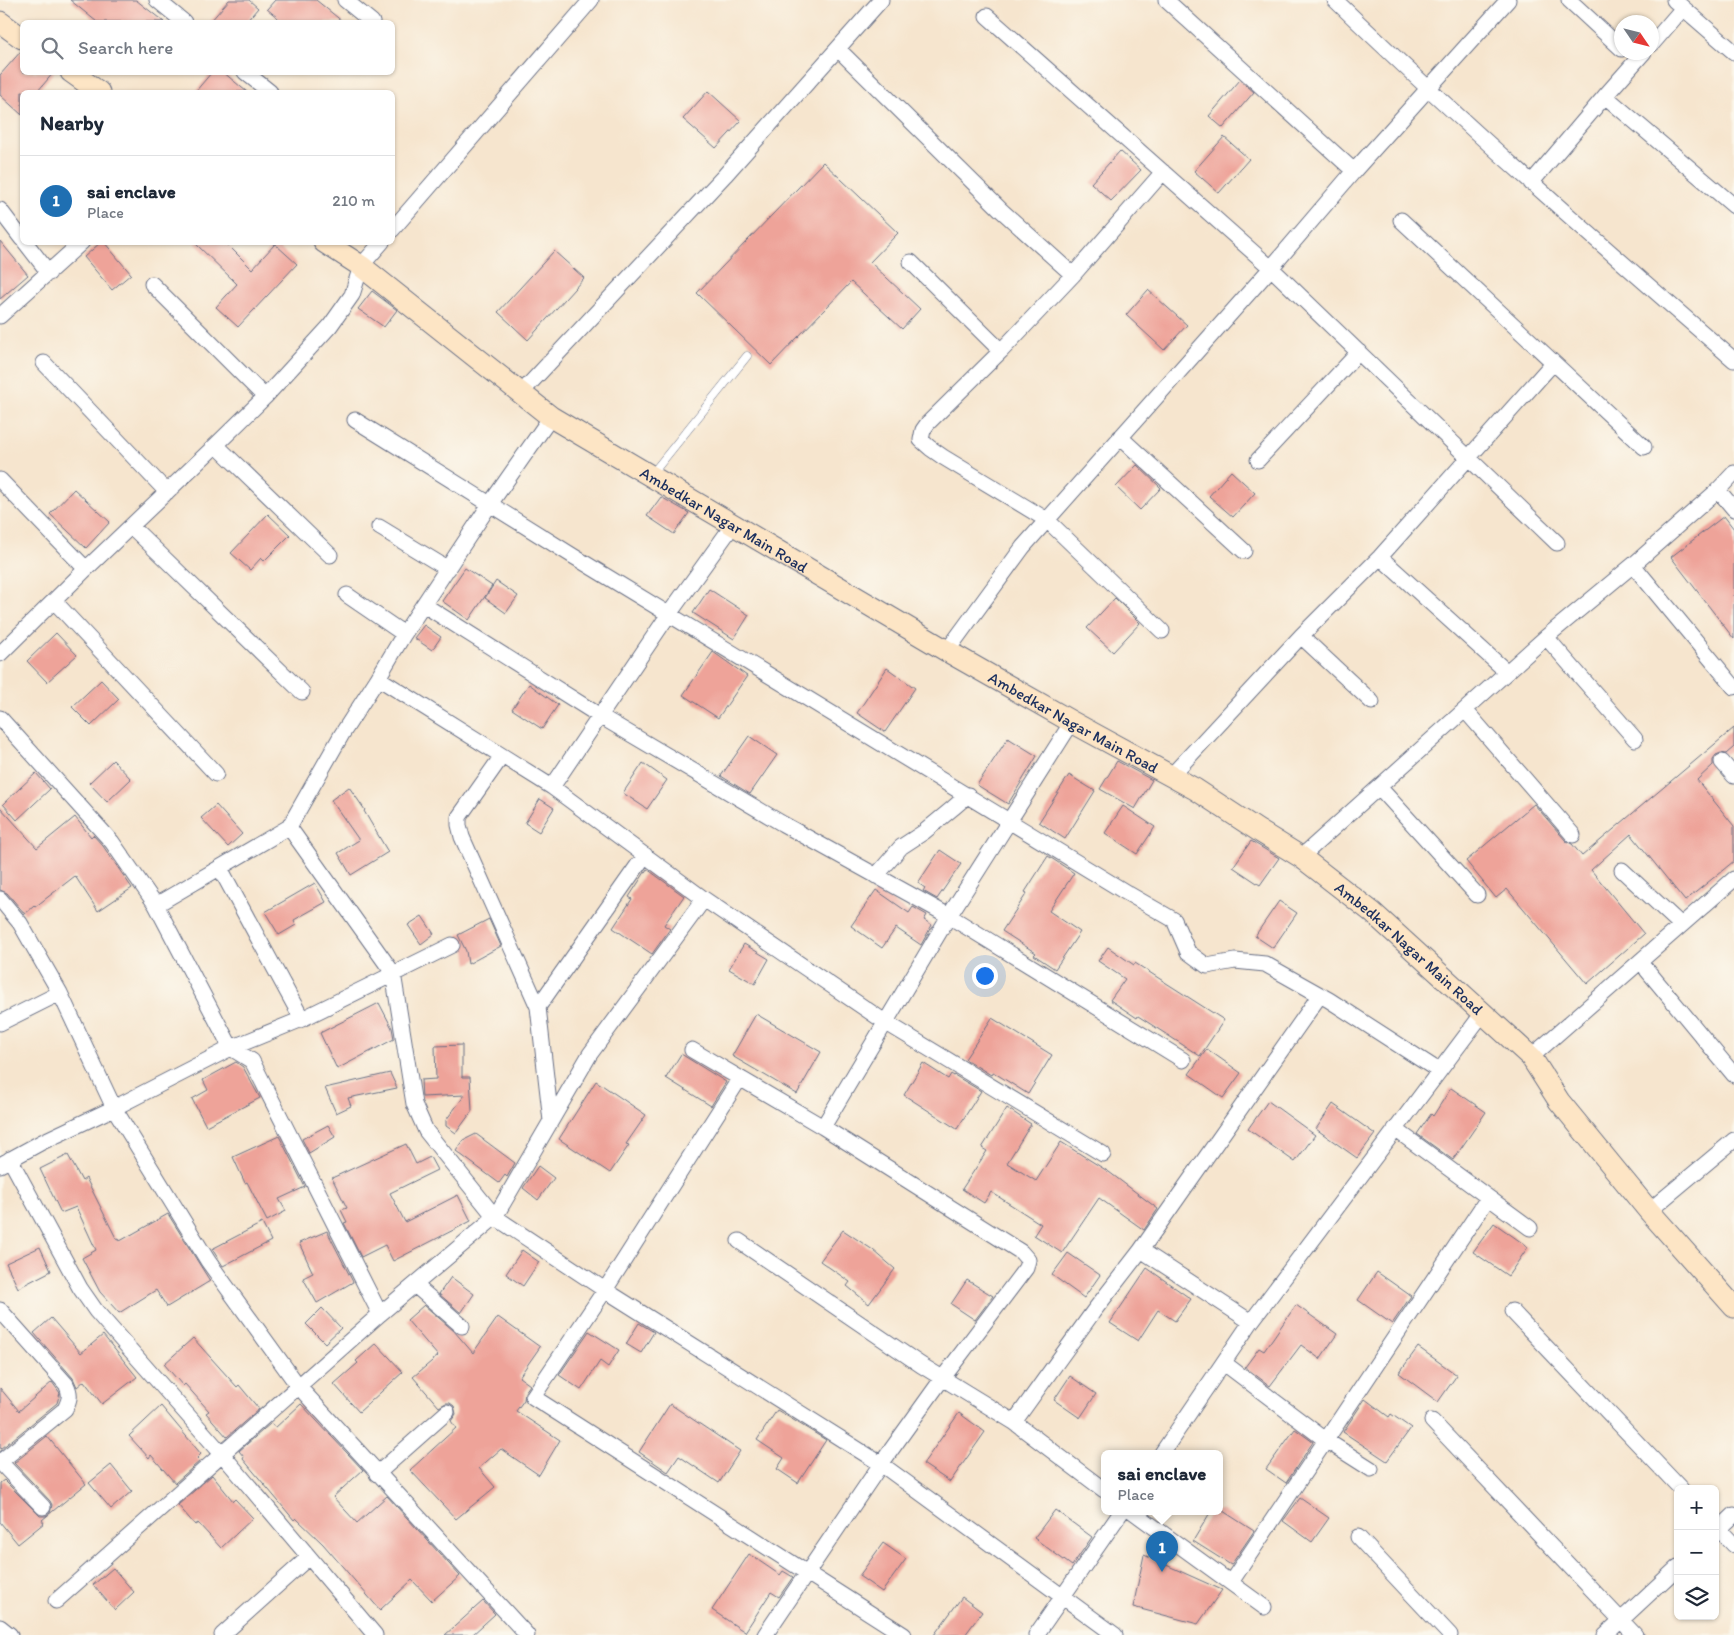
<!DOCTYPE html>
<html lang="en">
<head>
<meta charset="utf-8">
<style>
  :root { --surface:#fff; --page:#f6f6f7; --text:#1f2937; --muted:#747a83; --line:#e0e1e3; --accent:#1f6fb2 }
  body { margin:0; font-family:Itim,sans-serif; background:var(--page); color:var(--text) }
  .controls { position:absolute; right:15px; bottom:15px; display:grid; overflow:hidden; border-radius:8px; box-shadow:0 1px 4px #0004 }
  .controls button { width:45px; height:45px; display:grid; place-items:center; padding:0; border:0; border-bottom:1px solid var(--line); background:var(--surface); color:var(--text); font:25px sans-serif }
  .compass { position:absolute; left:1614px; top:15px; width:45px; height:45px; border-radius:50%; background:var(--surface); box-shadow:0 1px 4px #0004; rotate:125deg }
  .you { position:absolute; left:984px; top:975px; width:18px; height:18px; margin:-12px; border:4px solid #fff; border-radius:50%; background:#1a73e8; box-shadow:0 0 0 8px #1a73e833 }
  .badge { display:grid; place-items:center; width:32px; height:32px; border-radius:50%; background:var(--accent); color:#fff; font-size:16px; font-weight:700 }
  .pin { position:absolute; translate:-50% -41px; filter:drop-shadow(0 1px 2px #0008) }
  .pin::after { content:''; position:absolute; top:26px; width:18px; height:15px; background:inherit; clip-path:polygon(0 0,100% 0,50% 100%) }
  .popup { position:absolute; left:1101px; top:1450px; width:122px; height:65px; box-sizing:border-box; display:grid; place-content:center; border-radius:8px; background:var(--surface); filter:drop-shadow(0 1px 4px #0005); font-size:16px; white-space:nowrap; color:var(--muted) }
  .popup b { font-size:19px; color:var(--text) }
  .popup::after { content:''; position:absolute; left:50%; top:100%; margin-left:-10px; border:10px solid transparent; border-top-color:var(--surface) }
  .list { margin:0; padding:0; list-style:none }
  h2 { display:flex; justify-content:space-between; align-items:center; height:65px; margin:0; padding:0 20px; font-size:21px }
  h2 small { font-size:16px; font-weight:400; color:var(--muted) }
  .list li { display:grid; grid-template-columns:32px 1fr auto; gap:15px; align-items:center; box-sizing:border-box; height:90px; padding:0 20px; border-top:1px solid var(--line) }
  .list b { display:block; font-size:19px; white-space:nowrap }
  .list p { margin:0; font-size:16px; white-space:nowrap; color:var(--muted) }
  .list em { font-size:16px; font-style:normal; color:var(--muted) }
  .icon { flex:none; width:28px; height:28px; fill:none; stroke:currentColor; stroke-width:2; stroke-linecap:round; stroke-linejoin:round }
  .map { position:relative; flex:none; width:1734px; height:1635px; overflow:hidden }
  .search { position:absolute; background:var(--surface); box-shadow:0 1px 4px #0004; left:20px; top:20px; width:375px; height:55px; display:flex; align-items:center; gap:12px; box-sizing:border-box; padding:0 18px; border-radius:8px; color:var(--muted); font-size:19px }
  .panel { position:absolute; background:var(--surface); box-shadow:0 1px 4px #0004; left:20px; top:90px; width:375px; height:155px; border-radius:8px }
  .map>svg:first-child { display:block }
</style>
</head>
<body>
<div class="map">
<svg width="1734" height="1635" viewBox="0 0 1734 1635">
  <rect width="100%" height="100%" fill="#fbf7ec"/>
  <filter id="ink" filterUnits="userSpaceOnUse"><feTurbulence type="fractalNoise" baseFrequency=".02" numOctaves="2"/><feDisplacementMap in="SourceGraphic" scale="10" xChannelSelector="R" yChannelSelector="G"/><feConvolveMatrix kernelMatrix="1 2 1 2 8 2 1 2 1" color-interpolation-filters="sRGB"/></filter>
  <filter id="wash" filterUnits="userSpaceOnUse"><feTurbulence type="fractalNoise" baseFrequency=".0096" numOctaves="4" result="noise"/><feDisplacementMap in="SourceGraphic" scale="20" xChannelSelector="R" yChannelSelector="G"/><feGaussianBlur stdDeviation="1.12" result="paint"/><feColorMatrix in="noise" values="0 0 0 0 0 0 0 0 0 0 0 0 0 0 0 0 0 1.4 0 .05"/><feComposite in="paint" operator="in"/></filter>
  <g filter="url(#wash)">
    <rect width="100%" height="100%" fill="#f6e5ce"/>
    <g id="blocks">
      <!-- building -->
      <path fill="#eea399" d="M70,0H136L164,22H97Z
        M229,0H249L258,8L246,22H210Z
        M275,0H316L343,22H283L267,9Z
        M22,50V72H54L37,92H22V115L0,95V75Z
        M212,72H223L247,92H195Z
        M1240,80L1254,92L1223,128L1209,116Z
        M708,91L741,121L716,148L683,119Z
        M1224,137L1249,159L1219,193L1194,171Z
        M1120,151L1141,170L1111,201L1091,183Z
        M823,162L898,233L870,262L920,309L902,329L851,282L771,365L697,293Z
        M0,241L28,275L0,299Z
        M101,242H104L131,274L112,290L84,257Z
        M194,242H225L252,269L275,244L297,264L238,327L216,307L237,284Z
        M554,251L584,278L528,340L498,312Z
        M1148,290L1187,325L1164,350L1126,315Z
        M372,291L397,310L384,327L358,309Z
        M1137,465L1161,488L1140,510L1116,487Z
        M1231,471L1255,493L1233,517L1209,496Z
        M74,489L110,522L86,548L50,514Z
        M661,497L689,513L674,534L647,516Z
        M268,514L290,535L264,561L261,558L250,570L231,553Z
        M1724,516L1734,529V639L1671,557Z
        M465,568L492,586L469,620L442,601Z
        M496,581L518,596L506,613L485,598Z
        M709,589L749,615L734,639L693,613Z
        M1115,598L1140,623L1113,652L1087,628Z
        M424,625L441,637L432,650L414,638Z
        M56,633L77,655L47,682L27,661Z
        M713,652L747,676L718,718L683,695Z
        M887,668L915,688L885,732L857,713Z
        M101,680L119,699L91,726L72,707Z
        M529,684L558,705L542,729L512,709Z
        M1734,728V747L1726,754L1721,753L1716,755L1713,759V765L1697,780L1734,826V861L1685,901L1631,834L1591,870L1644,934L1587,984L1507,889L1496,898L1466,861L1534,804L1566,841L1572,844L1582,856Z
        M749,736L777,755L750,794L721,776Z
        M1008,738L1037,756L1008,804L977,785Z
        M113,760L131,779L107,802L89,783Z
        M1117,761L1152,780L1135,809L1100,789Z
        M643,763L667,780L647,809L623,793Z
        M36,773L50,789L17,820L3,804Z
        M1069,775L1095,791L1065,839L1039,822Z
        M349,787L365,810L364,811L388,852L351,875L338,853L359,840L331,800Z
        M540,799L554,808L539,832L525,823Z
        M216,805L242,834L228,847L201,818Z
        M1123,806L1155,827L1137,854L1105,833Z
        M0,807L37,848L75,817L91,837L93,835L103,846L132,888L98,911L75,876L35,907L34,906L25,914L7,893L0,890Z
        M1251,841L1279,858L1260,885L1233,867Z
        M940,850L961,864L937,899L923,891L925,888L918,883Z
        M1048,856L1074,873L1049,911L1080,932L1055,969L1034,955L1036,953L1002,931L1027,893L1025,892Z
        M647,869L684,896L664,925L670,929L652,954L613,928L632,899L629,897Z
        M315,883L326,902L294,920L296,925L279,935L265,912Z
        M876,890L909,913L913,907L927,915L924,920L932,925L921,945L896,928L882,948L851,926Z
        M1279,901L1297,913L1273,948L1255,936Z
        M422,916L434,934L421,944L408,925Z
        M489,919L501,946L468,964L466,951L458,935Z
        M744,944L769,959L755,984L729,969Z
        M1108,947L1134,965L1135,963L1224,1020L1200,1056L1138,1016L1137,1018L1110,1000L1125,979L1098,961Z
        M379,1003L392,1028L394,1039L337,1069L320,1033Z
        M756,1014L821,1052L797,1094L732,1056Z
        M992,1018L1052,1055L1028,1094L993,1072L991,1075L965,1059Z
        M462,1045V1077H470L472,1111L456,1133L446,1126V1120L465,1095L422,1097L421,1080L436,1079L435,1046Z
        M1207,1049L1241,1073L1223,1098L1189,1074Z
        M681,1054L726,1082L711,1106L666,1078Z
        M236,1062L243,1067L260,1098L206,1126L192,1099L208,1090L203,1080Z
        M923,1063L948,1079L951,1074L954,1076V1075L981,1091L957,1129L904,1095Z
        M390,1073L397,1088L348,1098L351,1106L336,1113L325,1088Z
        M596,1081L646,1115L626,1144L629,1145L610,1173L559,1139Z
        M1451,1088L1486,1112L1453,1160L1417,1134L1431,1114L1433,1116Z
        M1268,1101L1315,1135L1295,1162L1248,1129Z
        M1333,1104L1375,1134L1357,1158L1316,1129Z
        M1007,1108L1031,1124L1007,1163L1036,1181L1061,1142L1109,1172L1158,1209L1144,1230L1099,1198L1062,1253L1034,1235L1041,1224L991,1192L984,1203L962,1189L987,1151L982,1148Z
        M328,1125L335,1137L309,1153L302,1139Z
        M476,1134L515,1163L507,1177L505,1175L499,1183L456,1151L464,1140Z
        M279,1136L305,1187L279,1199L286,1211L267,1221L247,1182L245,1183L233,1157Z
        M406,1144L416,1164L430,1157L437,1170L390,1193L405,1222L458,1195L471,1221L393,1261L385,1245L361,1257L344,1223L347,1222L341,1210L347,1208L332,1178Z
        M68,1155L82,1181L86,1178L117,1240L119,1239L120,1241L168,1214L210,1281L167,1307L156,1290L119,1313L100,1292L82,1258L96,1250L76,1207L61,1213L40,1169Z
        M538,1166L554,1178L538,1200L523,1188Z
        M262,1223L271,1241L223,1266L212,1249Z
        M1494,1223L1528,1247L1508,1276L1473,1252Z
        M843,1230L873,1250L895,1269L869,1304L847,1286L850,1282L820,1261Z
        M327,1231L353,1282L317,1303L303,1278L313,1273L299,1243Z
        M40,1247L51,1271L18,1288L6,1263Z
        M522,1250L539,1262L523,1286L506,1274Z
        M1068,1253L1100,1275L1084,1298L1052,1275Z
        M1147,1268L1191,1299L1175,1321L1158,1310L1138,1341L1110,1323Z
        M1377,1272L1411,1296L1392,1324L1358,1300Z
        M451,1277L474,1294L461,1313L439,1294Z
        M967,1280L993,1296L975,1320L951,1304Z
        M424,1305L454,1331L473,1353L498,1317L540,1347L519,1377L530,1385L525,1392L524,1400L516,1411L560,1440L539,1475L501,1449L479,1468L495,1487L456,1519L410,1470L456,1428L451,1421L456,1414L454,1406L450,1403H446L439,1407L413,1377L438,1356L407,1320Z
        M1296,1305L1337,1334L1320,1359L1301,1345L1270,1386L1245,1367L1259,1348L1264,1351Z
        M322,1308L341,1328L325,1343L306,1324Z
        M51,1318L81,1353L103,1335L137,1377L102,1404L84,1381L77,1387L73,1378L34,1333Z
        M639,1323L654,1332L641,1353L626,1344Z
        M589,1331L619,1350L608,1367L600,1361L581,1390L559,1375Z
        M193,1338L237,1387L239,1385L259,1409L227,1437L206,1413L209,1411L185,1384L183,1386L164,1364Z
        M376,1343L403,1372L359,1412L334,1384L358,1363L356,1361Z
        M1418,1347L1457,1375L1438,1402L1399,1373Z
        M1070,1376L1096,1394L1080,1418L1054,1400Z
        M52,1382L60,1393L57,1403L1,1449L0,1447V1388L19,1411Z
        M1365,1399L1389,1417L1391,1414L1411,1428L1387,1461L1343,1432Z
        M301,1404L363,1470L333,1497L357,1523L387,1496L460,1576L432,1601L412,1580L380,1610L323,1544L296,1518L294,1520L243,1459L244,1457L239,1451L271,1423L275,1428Z
        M670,1404L740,1451L719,1483L679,1456L668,1472L639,1452Z
        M161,1406L201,1454L197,1458L200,1461L175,1483L151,1455L149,1458L129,1436Z
        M777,1410L826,1440L798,1483L777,1469L784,1458L757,1440Z
        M959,1413L985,1432L950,1482L923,1464Z
        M1295,1429L1313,1442L1286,1483L1266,1469Z
        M47,1436L86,1484L42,1520L44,1523L18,1544L0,1522V1483L4,1480L40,1516H46L50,1513L52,1505L50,1501L14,1463Z
        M111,1465L132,1491L111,1509L89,1483Z
        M212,1475L233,1501L235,1499L253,1518L221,1548L198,1523L195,1525L178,1505Z
        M1300,1498L1329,1518L1312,1542L1283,1521Z
        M1055,1510L1092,1537L1072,1566L1034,1538Z
        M1211,1511H1223L1254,1531L1231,1565L1193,1541Z
        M883,1543L906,1559L882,1592L859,1576Z
        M749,1554L780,1575L783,1571L793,1577L779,1597L771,1592L745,1632L712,1610Z
        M1144,1555L1222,1590L1198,1624L1133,1607Z
        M113,1568L134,1592L115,1610L93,1585Z
        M962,1597L982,1612L965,1635H934Z
        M483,1601L495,1614L472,1635H445Z"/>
    </g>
  </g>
  <g filter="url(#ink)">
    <use href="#blocks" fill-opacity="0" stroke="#686f85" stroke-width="1"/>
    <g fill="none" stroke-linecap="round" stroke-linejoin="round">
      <defs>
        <path id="lane" d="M652,474L747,356"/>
        <path id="street" d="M157,0L184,22
          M345,0L372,22
          M1166,0L1354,171
          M1335,0C1464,125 1599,243 1734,360
          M1569,0L1622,49
          M1674,0L1734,52
          M987,16L1271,268L1557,543
          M1652,44L1683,8
          M838,49L1002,211L1073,275
          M245,72L270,92
          M1605,96L1644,52
          M1531,183L1605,96L1734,206
          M0,210L22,239
          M1401,220L1644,447
          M392,230L591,0
          M25,242L49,273
          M911,262L1001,351
          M152,284L265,397
          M0,316L82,242
          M44,363L167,492
          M521,393L725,175L881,0
          M355,420L573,556L1127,893L1174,920L1188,952L1207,966L1235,961L1265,964L1329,1000L1439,1071
          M1120,437L1244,551
          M216,445L330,555
          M1258,460L1359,352
          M0,480L86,569
          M1718,490L1734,509
          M131,526L302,692
          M379,527L448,569
          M1380,557L1507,672
          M1633,565L1734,687
          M347,595L404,634
          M54,601L216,774
          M424,605L600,716L783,824L949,916L1183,1060
          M1162,631L1047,520L943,457L930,448L921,440L923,430L928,423L1001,351L1073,275L1163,172
          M1301,636L1372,702
          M1546,637L1635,739
          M947,651L1023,547L1271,268L1354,171L1508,0
          M0,654L86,569L216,445L265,397L330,326L352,295L361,266L382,242
          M378,678L552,787L704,899L885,1022L1103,1154
          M1465,710L1573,835
          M0,718L112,842L156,905L231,1048L252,1061L380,1314
          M502,756L459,817V825L462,837L538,1007
          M1722,762L1734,776
          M1171,776L1301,636L1380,557L1553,363
          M552,787L669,614L733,525
          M1379,787L1477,895
          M289,827L393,973L414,1104L426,1131L495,1217L605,1290L881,1464L1115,1635
          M1301,857L1546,637L1633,565L1718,490L1734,473
          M220,868L302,1019
          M1622,870L1681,925
          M876,876L901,847L924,832L953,808L968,795
          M0,899L20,923L60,993L114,1108L208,1261L299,1387L527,1635
          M156,905L289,827L342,734L378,678L404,634L490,504L551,417
          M1647,970L1734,1075
          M0,1023L60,993
          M692,1050L823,1127L1021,1252L1028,1260L1026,1268L942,1379L881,1464L765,1635
          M1531,1057L1734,879
          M740,1078L605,1290L533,1397L904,1635
          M551,1121L538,1007L645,855
          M823,1127L949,916L1072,722
          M1395,1129L1530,1228
          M10,1159L80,1288L96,1311L222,1454L375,1635
          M0,1165L42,1142L114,1108L231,1048L302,1019L452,945
          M1649,1211L1734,1140
          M739,1241L921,1365L1014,1422L1104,1490
          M1141,1250L1251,1322
          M416,1286L462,1326
          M0,1310L66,1384C71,1394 70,1399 65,1409L0,1462
          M1512,1311L1681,1489
          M1224,1363L1327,1441L1371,1469
          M1432,1421L1635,1635
          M1014,1422L1093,1312L1141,1250L1320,995
          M1162,1453L1251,1322L1483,1013
          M0,1462L43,1507
          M377,1474L447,1412
          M1132,1511L1264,1607
          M1715,1525L1734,1545
          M1715,1533L1734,1515
          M1358,1537L1450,1635
          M1231,1582L1488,1198
          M56,1601L380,1314L495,1217L590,1054L704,899
          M0,1627L10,1635
          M222,1635L309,1557
          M1036,1635L1122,1511
          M1605,1635L1678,1567"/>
        <g id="secondary">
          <path d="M0,22L22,38"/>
          <path d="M71,72L99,92"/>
          <path id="s1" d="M324,242L361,266L551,417L947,651L1072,722L1195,789L1259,831L1301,857L1372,912L1531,1057L1559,1101L1649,1211L1734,1307"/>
        </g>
      </defs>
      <!-- lane casing -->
      <use href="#lane" stroke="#686f85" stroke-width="9"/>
      <!-- street casing -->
      <use href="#street" stroke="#686f85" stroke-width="17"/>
      <!-- secondary casing -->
      <use href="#secondary" stroke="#686f85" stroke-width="23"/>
      <!-- lane -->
      <use href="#lane" stroke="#fff" stroke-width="8"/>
      <!-- street -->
      <use href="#street" stroke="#fff" stroke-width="15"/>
      <!-- secondary -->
      <use href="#secondary" stroke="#fde5c5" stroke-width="21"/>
    </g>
  </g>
  <g text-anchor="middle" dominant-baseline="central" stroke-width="4.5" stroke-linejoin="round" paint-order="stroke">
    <!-- street labels -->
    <g font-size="16" fill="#1b2f5e" stroke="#fbf7ec">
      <text stroke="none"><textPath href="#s1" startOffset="488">Ambedkar Nagar Main Road</textPath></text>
      <text stroke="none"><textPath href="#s1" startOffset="892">Ambedkar Nagar Main Road</textPath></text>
      <text stroke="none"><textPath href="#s1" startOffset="1298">Ambedkar Nagar Main Road</textPath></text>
    </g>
  </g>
</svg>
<div class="controls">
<button>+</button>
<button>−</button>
<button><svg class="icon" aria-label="layers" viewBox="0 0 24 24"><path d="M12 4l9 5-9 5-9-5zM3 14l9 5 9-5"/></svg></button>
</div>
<svg class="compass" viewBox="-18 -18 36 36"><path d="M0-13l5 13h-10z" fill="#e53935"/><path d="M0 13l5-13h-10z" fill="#747a83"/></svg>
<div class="you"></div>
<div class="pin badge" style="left:1162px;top:1572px">1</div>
<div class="popup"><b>sai enclave</b>Place</div>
<div class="search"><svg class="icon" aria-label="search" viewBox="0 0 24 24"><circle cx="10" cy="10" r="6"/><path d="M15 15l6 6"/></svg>Search here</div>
<section class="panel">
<h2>Nearby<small></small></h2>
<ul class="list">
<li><span class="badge">1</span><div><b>sai enclave</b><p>Place</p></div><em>210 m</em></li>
</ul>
</section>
</div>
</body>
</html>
